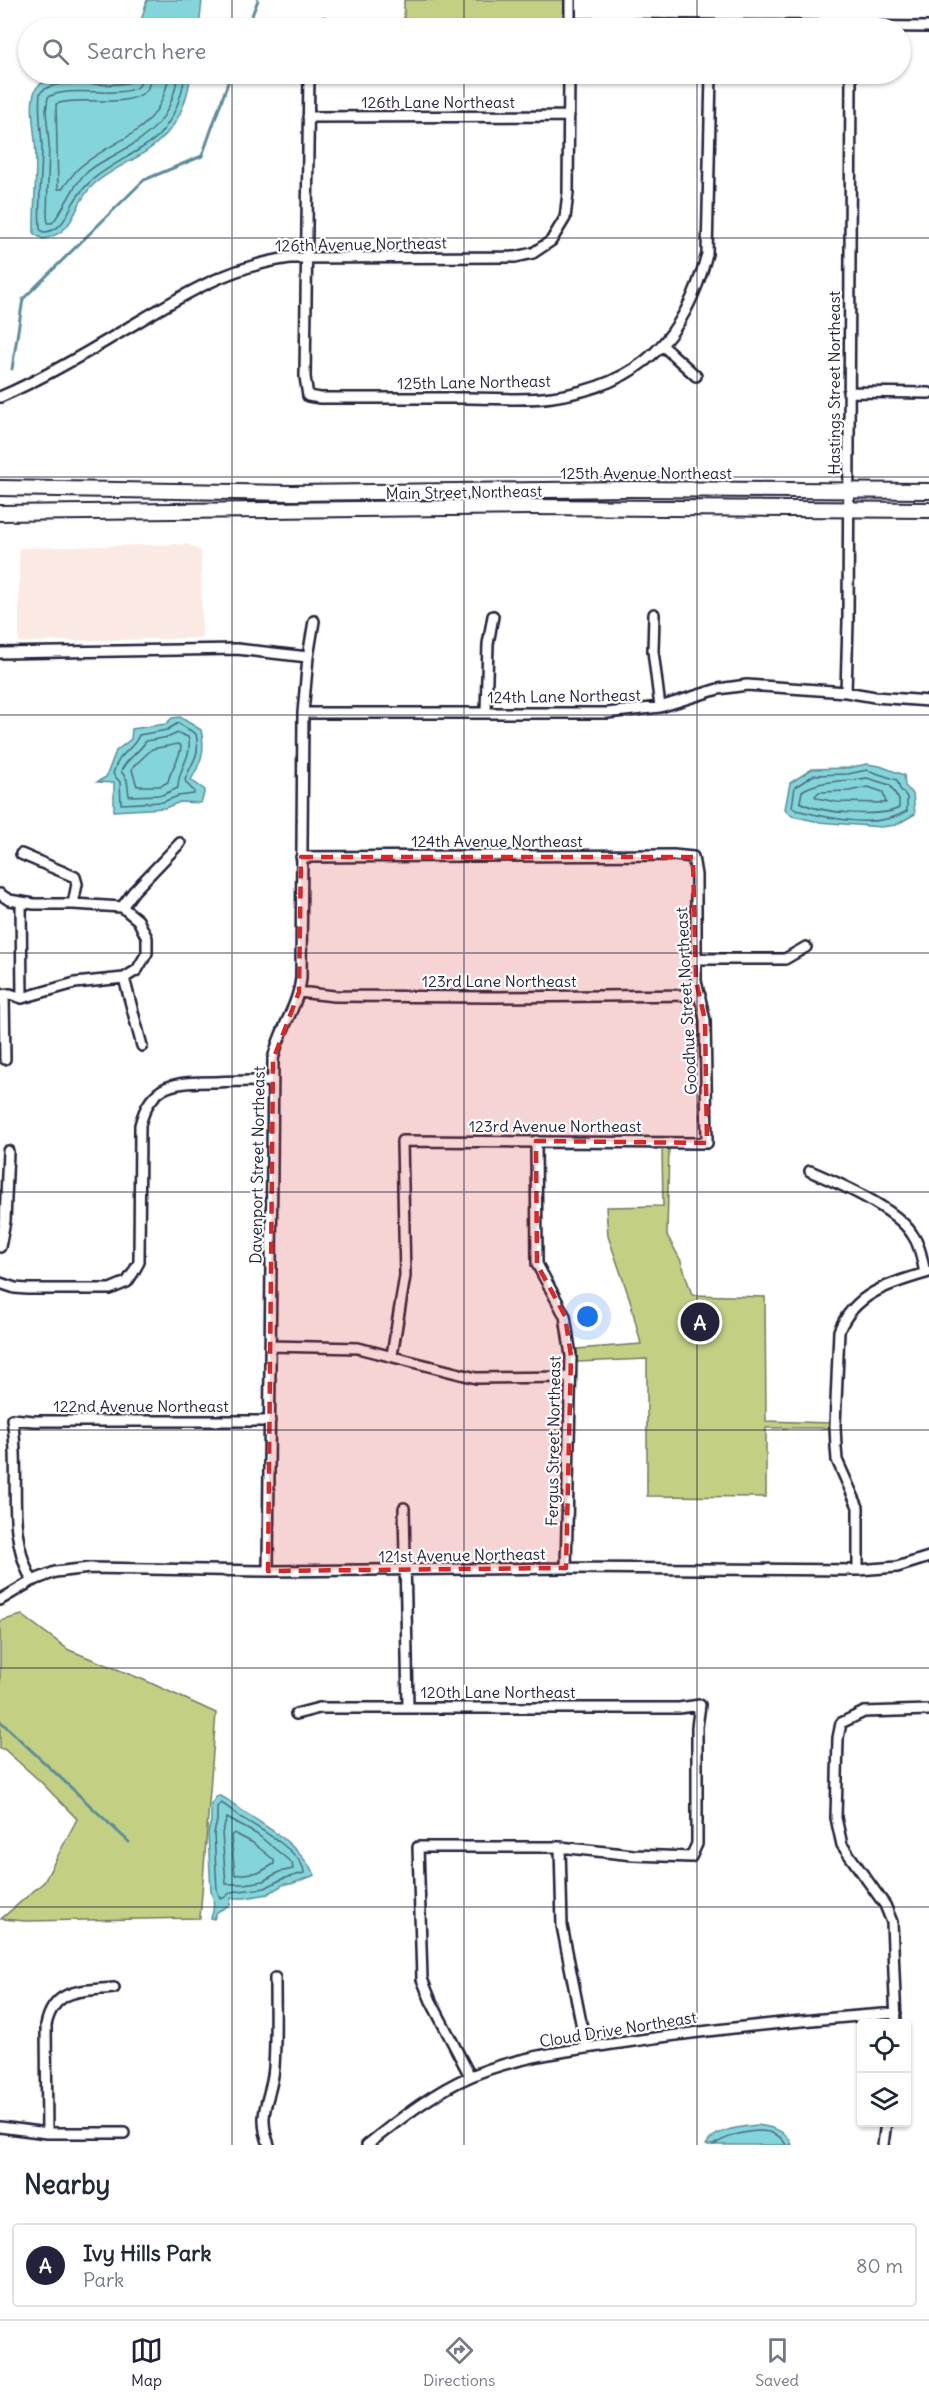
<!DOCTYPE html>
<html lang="en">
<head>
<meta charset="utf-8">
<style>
  :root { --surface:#fff; --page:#f6f6f7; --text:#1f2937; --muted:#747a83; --line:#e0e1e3; --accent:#22223b }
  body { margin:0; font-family:Delius,sans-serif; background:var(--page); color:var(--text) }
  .controls { position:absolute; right:18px; bottom:18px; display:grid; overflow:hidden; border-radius:6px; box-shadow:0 2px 4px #0004 }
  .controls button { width:54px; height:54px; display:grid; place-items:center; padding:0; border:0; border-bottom:2px solid var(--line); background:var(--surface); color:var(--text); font:30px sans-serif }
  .you { position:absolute; left:588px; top:1317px; width:21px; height:21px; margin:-15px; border:4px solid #fff; border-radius:50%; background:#1a73e8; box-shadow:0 0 0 9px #1a73e833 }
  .badge { display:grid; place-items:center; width:39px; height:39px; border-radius:50%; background:var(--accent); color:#fff; font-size:20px; font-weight:700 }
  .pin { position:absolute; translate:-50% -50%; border:3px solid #fff; box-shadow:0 2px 6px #0006 }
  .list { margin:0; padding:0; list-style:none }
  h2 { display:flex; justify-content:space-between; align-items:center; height:78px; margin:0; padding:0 24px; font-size:26px }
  h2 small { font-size:20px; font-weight:400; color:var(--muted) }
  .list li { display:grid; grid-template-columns:39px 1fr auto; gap:18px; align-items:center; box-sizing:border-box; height:84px; margin:0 12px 12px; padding:0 12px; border:2px solid var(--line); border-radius:6px }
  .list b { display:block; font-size:22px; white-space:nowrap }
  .list p { margin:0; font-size:20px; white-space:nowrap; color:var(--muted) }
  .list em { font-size:20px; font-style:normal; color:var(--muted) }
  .icon { flex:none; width:33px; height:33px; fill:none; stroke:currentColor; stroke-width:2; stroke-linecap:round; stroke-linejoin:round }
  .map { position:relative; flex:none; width:929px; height:2145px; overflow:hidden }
  .search { position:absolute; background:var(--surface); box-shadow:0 2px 4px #0004; left:18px; right:18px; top:18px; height:66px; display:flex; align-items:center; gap:15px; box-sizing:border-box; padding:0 21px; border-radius:33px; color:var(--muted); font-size:22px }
  .sheet { height:174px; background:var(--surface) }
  nav { display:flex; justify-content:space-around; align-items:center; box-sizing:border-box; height:84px; border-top:2px solid var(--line); background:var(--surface); font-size:16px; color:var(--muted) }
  nav a { display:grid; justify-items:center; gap:3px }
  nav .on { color:var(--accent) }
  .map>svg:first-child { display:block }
</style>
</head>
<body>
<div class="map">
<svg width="929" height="2145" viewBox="0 0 929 2145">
  <rect width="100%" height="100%" fill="#fff"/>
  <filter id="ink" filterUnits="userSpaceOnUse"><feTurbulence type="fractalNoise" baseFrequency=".0167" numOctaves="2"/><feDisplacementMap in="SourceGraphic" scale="12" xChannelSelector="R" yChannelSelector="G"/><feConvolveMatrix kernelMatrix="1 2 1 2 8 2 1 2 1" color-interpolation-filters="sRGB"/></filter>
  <g filter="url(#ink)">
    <!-- built -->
    <path fill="#fbeae4" d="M188,544L201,551L202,638L19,642V548Z"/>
    <!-- green -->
    <path fill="#c3d084" stroke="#727960" stroke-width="1.5" d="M404,0H564L563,28H404Z
      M662,1147H669L667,1235L681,1261L692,1295L765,1297L766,1421L829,1423L828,1428H766V1497L647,1496V1359L577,1362V1349L641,1344L630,1300L608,1236L606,1207L663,1206Z
      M22,1615L69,1650L144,1680L216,1713L200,1918L25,1921L1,1919L44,1882L77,1819L41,1782L4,1749H0V1621Z"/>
    <!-- water -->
    <path fill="#84d5da" stroke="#5d8d9a" stroke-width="1.5" d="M147,0H202L199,28H139Z
      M132,74H191C185,116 170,139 132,160C119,167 104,175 93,185C71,206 78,232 43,239L34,234C33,203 38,172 35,141C34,127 28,96 38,86C49,76 78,78 92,77C104,77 124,82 132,74Z
      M180,717L201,730C206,751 201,762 191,780L205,790L201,803L180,802L165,808L114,811V783L97,782L106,777L116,751L131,739L132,729L166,724L172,718Z
      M867,764L880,766L904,775L905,786L913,794L915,814L896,825L881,827L819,822L792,816L785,809L790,783L812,769L848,768Z
      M217,1796H220C230,1800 236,1807 244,1812C273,1831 297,1844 315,1875L291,1884H284L268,1894L245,1898H231L230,1905L217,1912L214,1919L211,1918C214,1911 215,1899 211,1892L208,1833L211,1821V1804Z
      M757,2125C771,2127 787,2130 792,2145H706C714,2129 741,2127 757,2125Z"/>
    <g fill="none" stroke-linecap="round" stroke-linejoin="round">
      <!-- shore -->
      <path stroke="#496a7b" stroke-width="1.5" d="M136,74L134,80C113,92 56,74 40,93C38,111 41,127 42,145C42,173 38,201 40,229L43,232C59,232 65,220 71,207C88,175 112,167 140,149C146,145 154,141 159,135C175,117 182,97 185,74
        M144,74L139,86C119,100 73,84 48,97L46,111L49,144L47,216L48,223H52C64,210 70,191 82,177C90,168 103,161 113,156C152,134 171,121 178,74
        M153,74L147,90C128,110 83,95 56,104L58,189H62C68,182 73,173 80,167C120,134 160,135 169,74
        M178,723L196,734C201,757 192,760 185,780L187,784L194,791V794L178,796L163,802L121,804L120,782L113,774C118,752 133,751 139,735L167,730Z
        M178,733L188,737C194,756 177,769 178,788L162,795L129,796L127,780L121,771C127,758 139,753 146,741L169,737Z
        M178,744L181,746C181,758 170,769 168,782L160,786H137L132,770L134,766L152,749Z
        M867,770L897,780L900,789L907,797V811C877,830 828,818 796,810L792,807L795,787L814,775L848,774Z
        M867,778L890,785L899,800V808C881,818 818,813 800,802L802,791C821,779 845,782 867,778Z
        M868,787L883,792L886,803L836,802L817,798L815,796L819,792L849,791Z
        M221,1803C229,1807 233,1812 240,1817C257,1827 304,1853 304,1873L282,1879L265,1888L231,1892L224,1898H220L217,1890L214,1833L217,1821V1807Z
        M227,1818L258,1835L292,1863L293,1869L279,1872L263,1881L244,1884H226L222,1833Z
        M234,1833L253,1843L274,1860V1864L260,1872L235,1875L231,1836Z
        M713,2145C731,2134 773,2120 786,2145"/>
      <!-- stream -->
      <path stroke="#5d8d9a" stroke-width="3" d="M247,28L258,0
        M12,369L23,299L144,180L202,156L231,74
        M0,1721L129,1842"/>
      <defs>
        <path id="minor" d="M570,24L929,27
          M320,28L324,23
          M570,28V0
          M309,74L305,377L308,396L320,398C370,398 420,398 470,398C497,398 526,401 552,397C641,385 685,338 707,254L711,74
          M308,117L569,116
          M662,345L696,376
          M848,392L929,393
          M0,397C44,378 85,354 126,329C178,298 228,266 290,258L515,257L533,253L551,241L565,218L568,193L569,74
          M654,614L653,651L660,707
          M0,653L237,649L308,657
          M846,692L848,622L851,74
          M486,712L488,644L493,616
          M303,713H607L660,707L718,689L747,685L846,692L875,697L929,701
          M21,854L75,877L77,884L73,904
          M301,857L673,855L693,857L696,875V981L705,1020L707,1143L402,1141L405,1276L392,1355
          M0,894L9,900L34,904H73L122,907L138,920L147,938V953L137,970L124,978L75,983L22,998L10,994L0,995
          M21,903L22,998
          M122,907L134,891L180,843
          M695,959H785L806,947
          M124,978L142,1046
          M299,992L334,996L495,997L700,995
          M4,995L5,1059
          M536,1141L537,1264L565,1316L571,1356L566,1568
          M810,1171C838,1183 896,1208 912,1234C920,1245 922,1259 925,1273
          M0,1247L5,1221L8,1151
          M0,1283L15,1288L27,1289H110L127,1282L133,1273L139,1262L140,1125C151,1081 178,1082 216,1082C235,1081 254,1081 272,1081
          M270,1346L358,1348L476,1378L570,1377
          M404,1508L408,1706
          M858,1570V1507L837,1460L836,1447L835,1426L839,1331C855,1292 892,1283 929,1272
          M268,1571L273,1060C278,1031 298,1008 301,978L303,713L308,657L314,621
          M32,1581C4,1526 22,1477 12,1419L34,1421H270
          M0,1600L32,1581L55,1572L90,1568L268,1571L566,1568L858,1570L897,1567L929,1557
          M296,1714L319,1708H679L700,1705L697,1727V1844L691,1857
          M560,1847L562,1926L586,2048
          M896,2024L892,1922L885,1905L842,1845L836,1818L838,1738L841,1723L864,1712L929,1710
          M470,2076L431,2001L422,1979L418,1847H560L633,1855L691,1857
          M0,2127L47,2133H124
          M47,2133L46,2025C54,1987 83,1991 114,1988
          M269,2145C256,2110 272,2099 274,2067C276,2038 275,2007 275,1978
          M367,2145C399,2120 432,2093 469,2077C513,2057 572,2050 620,2043C712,2029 803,2020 896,2013
          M883,2145L886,2122"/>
        <path id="secondary" d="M0,488L292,493L630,489L929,491
          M0,513L529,507L929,510"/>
      </defs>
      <!-- minor casing -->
      <use href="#minor" stroke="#22223b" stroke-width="14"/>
      <!-- secondary casing -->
      <use href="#secondary" stroke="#22223b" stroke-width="18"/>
      <!-- minor -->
      <use href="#minor" stroke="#fff" stroke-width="9"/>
      <!-- secondary -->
      <use href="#secondary" stroke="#fff" stroke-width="14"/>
    </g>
  </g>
  <!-- marked area -->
  <path fill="#d62828" fill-opacity="0.2" stroke="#d62828" stroke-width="4.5" stroke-dasharray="12 8" stroke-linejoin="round" d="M301,857H693L696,981L705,1020L707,1143L536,1141L537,1264L565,1316L571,1356L566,1568L268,1571L273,1060L299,992Z"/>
  <!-- grid -->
  <path fill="none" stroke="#22223b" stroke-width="1.5" stroke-opacity="0.55" d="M232,0V28M464,0V28M697,0V28M232,74V2145M464,74V2145M697,74V2145M0,238H929M0,477H929M0,715H929M0,953H929M0,1192H929M0,1430H929M0,1668H929M0,1907H929"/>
  <g text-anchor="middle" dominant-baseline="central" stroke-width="4.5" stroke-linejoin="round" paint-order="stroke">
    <!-- street labels -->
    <g font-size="16" fill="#22223b" stroke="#fff">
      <text x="438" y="102">126th Lane Northeast</text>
      <text transform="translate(361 244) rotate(-1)">126th Avenue Northeast</text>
      <text transform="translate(474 382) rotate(-1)">125th Lane Northeast</text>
      <text transform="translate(834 383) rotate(-90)">Hastings Street Northeast</text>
      <text x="646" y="473">125th Avenue Northeast</text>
      <text transform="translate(464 492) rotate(-1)">Main Street Northeast</text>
      <text transform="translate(564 696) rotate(-1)">124th Lane Northeast</text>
      <text x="497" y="841">124th Avenue Northeast</text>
      <text x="499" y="981">123rd Lane Northeast</text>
      <text transform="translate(686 1001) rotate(-93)">Goodhue Street Northeast</text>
      <text x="555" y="1126">123rd Avenue Northeast</text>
      <text transform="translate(257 1165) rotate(-89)">Davenport Street Northeast</text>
      <text x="141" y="1406">122nd Avenue Northeast</text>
      <text transform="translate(553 1441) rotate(-89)">Fergus Street Northeast</text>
      <text transform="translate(462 1555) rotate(-1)">121st Avenue Northeast</text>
      <text x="498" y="1692">120th Lane Northeast</text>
      <text transform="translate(618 2029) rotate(-9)">Cloud Drive Northeast</text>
    </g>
  </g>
</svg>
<div class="controls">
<button><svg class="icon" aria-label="locate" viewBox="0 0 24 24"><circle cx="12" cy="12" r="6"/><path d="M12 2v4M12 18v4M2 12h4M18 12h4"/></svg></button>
<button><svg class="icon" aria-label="layers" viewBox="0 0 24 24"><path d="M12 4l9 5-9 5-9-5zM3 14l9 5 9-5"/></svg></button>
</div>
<div class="you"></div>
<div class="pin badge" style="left:700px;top:1322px">A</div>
<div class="search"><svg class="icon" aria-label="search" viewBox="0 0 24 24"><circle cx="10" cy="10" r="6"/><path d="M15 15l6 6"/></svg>Search here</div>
</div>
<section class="sheet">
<h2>Nearby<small></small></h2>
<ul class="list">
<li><span class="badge">A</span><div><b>Ivy Hills Park</b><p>Park</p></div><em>80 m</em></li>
</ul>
</section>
<nav>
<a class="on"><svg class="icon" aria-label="map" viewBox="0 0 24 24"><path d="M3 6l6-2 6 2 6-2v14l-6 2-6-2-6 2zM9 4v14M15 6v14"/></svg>Map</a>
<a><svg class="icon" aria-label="directions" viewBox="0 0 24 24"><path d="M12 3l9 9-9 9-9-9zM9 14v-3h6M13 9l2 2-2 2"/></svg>Directions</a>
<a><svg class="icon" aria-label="saved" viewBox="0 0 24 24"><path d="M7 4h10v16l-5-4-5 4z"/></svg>Saved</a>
</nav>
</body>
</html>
